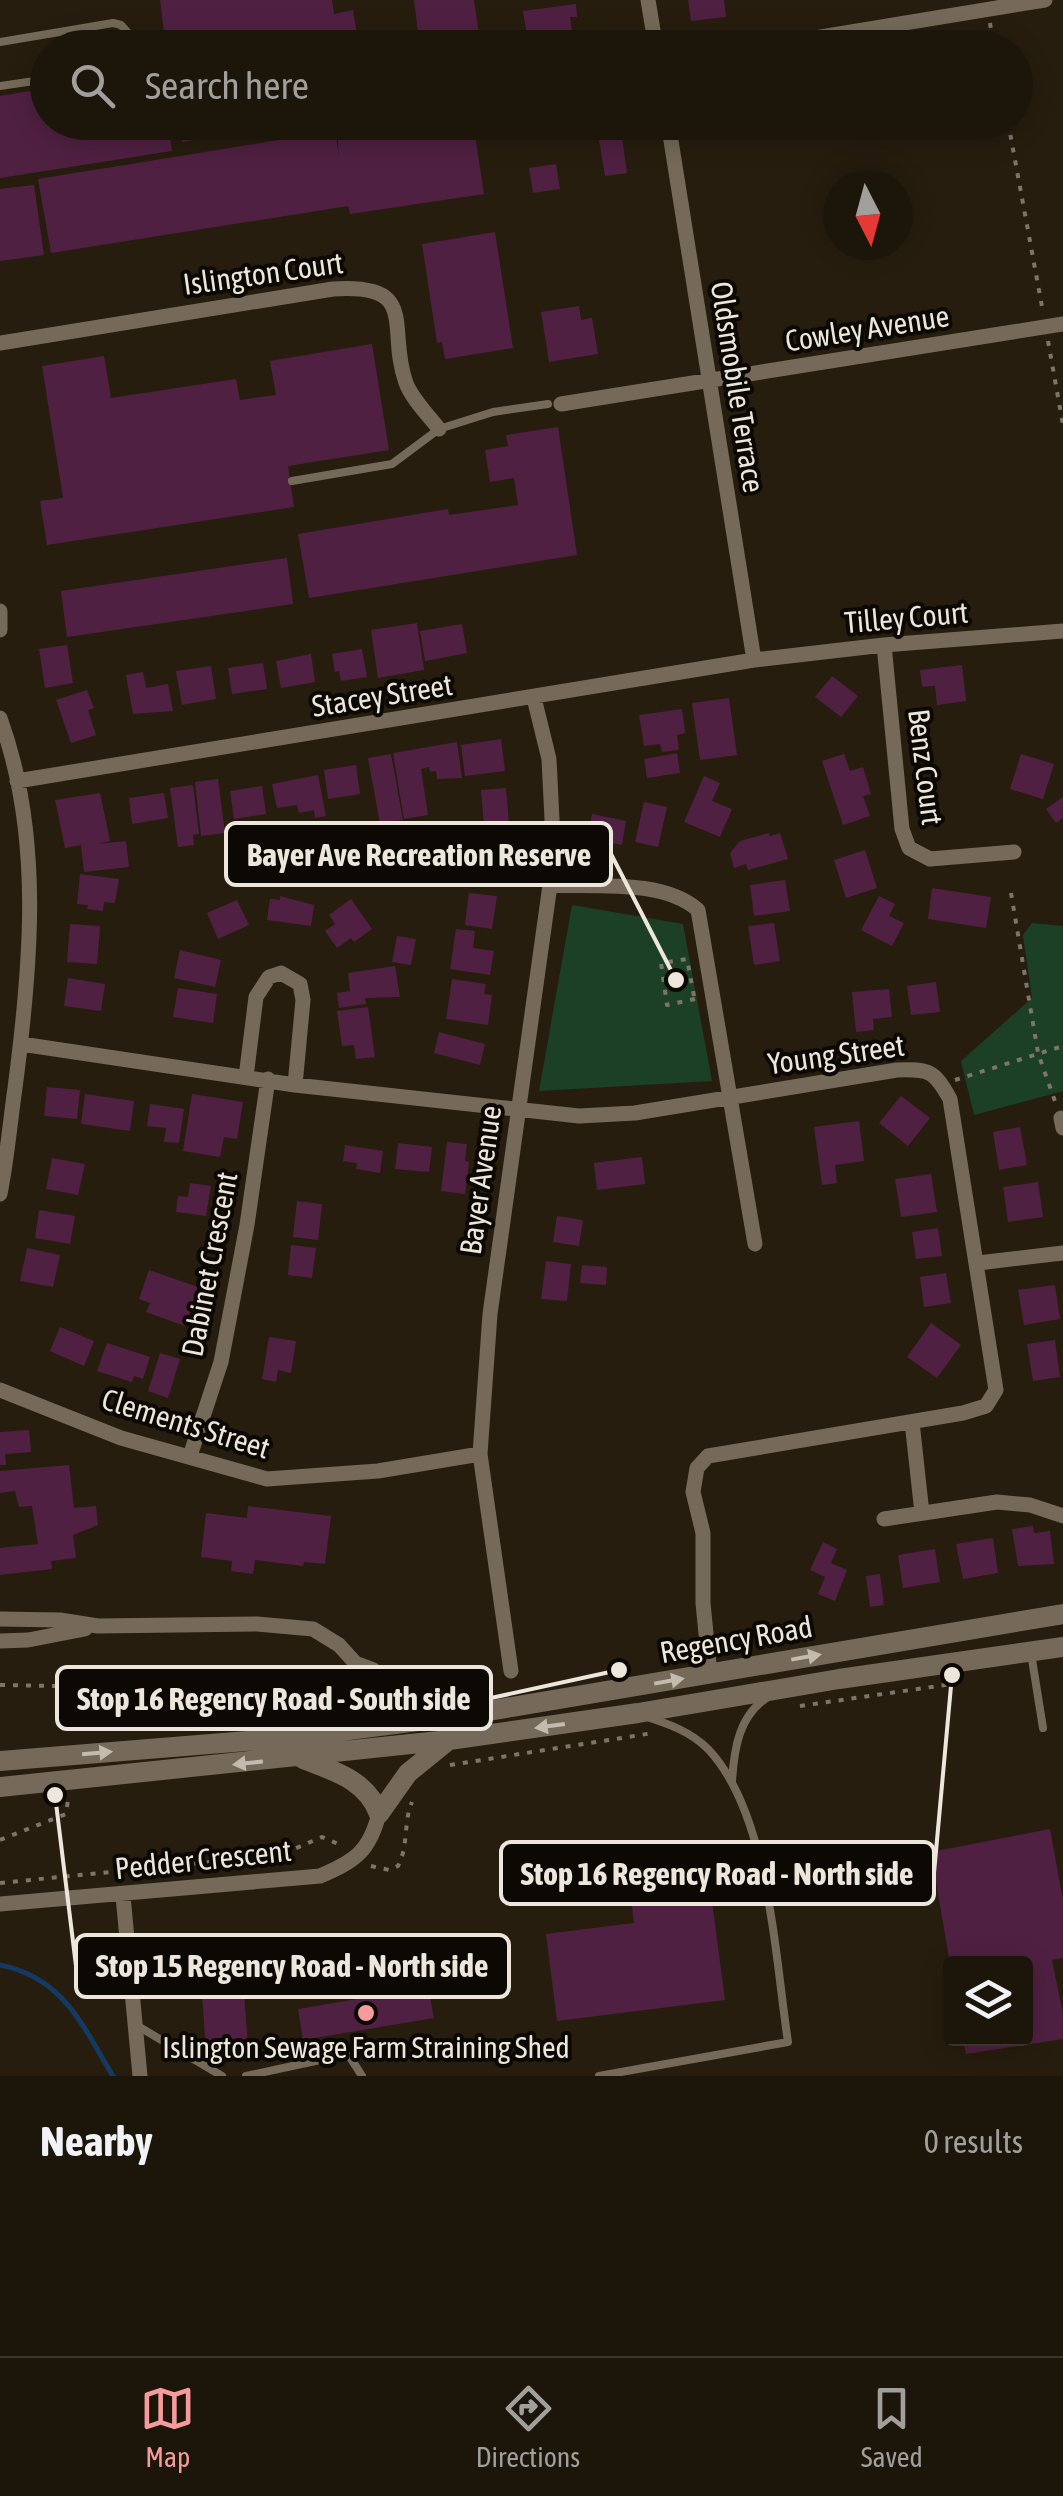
<!DOCTYPE html>
<html lang="en">
<head>
<meta charset="utf-8">
<style>
  :root { --surface:#1c160a; --page:#251f13; --text:#f1f3f6; --muted:#a09f9c; --line:#3a352b; --accent:#f59b9b }
  body { margin:0; font-family:"Asap Condensed",sans-serif; background:var(--page); color:var(--text) }
  .controls { position:absolute; right:30px; bottom:30px; display:grid; overflow:hidden; border-radius:10px; box-shadow:0 5px 25px #0003 }
  .controls button { width:90px; height:90px; display:grid; place-items:center; padding:0; border:0; border-bottom:2px solid var(--line); background:var(--surface); color:var(--text); font:50px sans-serif }
  .compass { position:absolute; left:823px; top:170px; width:90px; height:90px; border-radius:50%; background:var(--surface); box-shadow:0 5px 25px #0003; rotate:174deg }
  .list { margin:0; padding:0; list-style:none }
  h2 { display:flex; justify-content:space-between; align-items:center; height:130px; margin:0; padding:0 40px; font-size:42px }
  h2 small { font-size:32px; font-weight:400; color:var(--muted) }
  .icon { flex:none; width:55px; height:55px; fill:none; stroke:currentColor; stroke-width:2; stroke-linecap:round; stroke-linejoin:round }
  .map { position:relative; flex:none; width:1063px; height:2076px; overflow:hidden }
  .search { position:absolute; background:var(--surface); box-shadow:0 5px 25px #0003; left:30px; right:30px; top:30px; height:110px; display:flex; align-items:center; gap:25px; box-sizing:border-box; padding:0 35px; border-radius:55px; color:var(--muted); font-size:38px }
  .sheet { height:280px; background:var(--surface) }
  nav { display:flex; justify-content:space-around; align-items:center; box-sizing:border-box; height:140px; border-top:2px solid var(--line); background:var(--surface); font-size:28px; color:var(--muted) }
  nav a { display:grid; justify-items:center; gap:5px }
  nav .on { color:var(--accent) }
  .map>svg:first-child { display:block }
</style>
</head>
<body>
<div class="map">
<svg width="1063" height="2076" viewBox="0 0 1063 2076">
  <rect width="100%" height="100%" fill="#261d0e"/>
  <!-- green -->
  <path fill="#1b4026" d="M572,905L683,924L712,1081L539,1091Z
    M1032,923L1063,926V1091L974,1115L961,1061L1032,998L1023,935Z"/>
  <g fill="none" stroke-linecap="round" stroke-linejoin="round">
    <!-- stream -->
    <path stroke="#143a64" stroke-width="5" d="M0,1965C64,1978 82,2025 113,2076"/>
  </g>
  <!-- building -->
  <path fill="#502042" d="M160,0H332L334,14L353,10L359,48H166Z
    M414,0H474L481,48H420Z
    M688,0H724L726,17L691,21Z
    M576,4L577,17H570L572,31L527,37L523,11Z
    M48,88V122H168L172,151L0,178V96Z
    M179,122H285L286,125L182,142Z
    M411,122H473L484,194L350,214L348,206L51,253L38,179L335,131L339,156L337,133Z
    M563,122H617L619,132L566,140Z
    M622,137L627,173L605,176L599,140Z
    M556,164L560,189L533,193L529,168Z
    M34,185L44,255L0,261V189Z
    M495,232L513,348L445,359L442,342L437,343L422,244Z
    M579,306L581,320L592,318L598,354L549,362L541,312Z
    M372,344L389,450L288,466L294,507L47,545L40,501L63,498L42,366L104,356L111,398L236,379L240,400L276,395L270,361Z
    M558,427L577,555L309,598L298,534L448,509L449,515L518,505L514,478L490,482L485,450L508,446L506,435Z
    M287,558L293,604L67,637L61,591Z
    M417,623L424,670L378,678L371,630Z
    M462,624L467,653L425,661L420,631Z
    M67,645L73,683L45,688L39,649Z
    M362,649L367,677L341,681L339,671L335,672L332,654Z
    M311,654L315,682L281,688L276,661Z
    M263,663L267,689L232,694L228,668Z
    M962,665L966,701L937,705L935,686L922,687L920,670Z
    M211,666L216,699L182,705L176,671Z
    M143,672L146,688L168,684L173,711L133,714L126,675Z
    M832,676L858,696L841,717L815,697Z
    M87,690L94,708L88,710L96,735L71,743L56,700Z
    M729,698L737,755L700,760L692,703Z
    M682,709L685,733L677,735L679,750L662,752L660,744L644,746L639,715Z
    M501,739L505,771L465,776L461,745Z
    M457,742L462,778L437,779L436,771L430,772L429,767L421,769L428,815L404,819L393,753Z
    M677,753L680,773L647,778L644,759Z
    M391,754L403,820L380,824L368,758Z
    M844,754L850,771L863,767L871,794L863,796L870,816L843,825L822,761Z
    M1021,754L1054,764L1043,799L1010,789Z
    M356,765L360,794L328,799L324,770Z
    M318,775L326,816L315,818L314,810L299,813L297,805L277,808L272,784Z
    M704,776L720,783L712,801L732,809L720,837L684,822Z
    M218,779L225,833L201,836L195,782Z
    M193,785L199,834L193,835L194,845L178,847L170,788Z
    M262,786L266,814L234,819L230,791Z
    M506,788L509,824L484,826L481,790Z
    M100,793L110,841L98,844L126,841L129,867L84,872L81,845L65,848L55,800Z
    M164,793L168,818L132,824L129,798Z
    M1063,797V818L1056,823L1046,809Z
    M644,802L667,807L658,847L635,842Z
    M592,814L626,821L622,845L588,838Z
    M769,833L770,836L780,833L788,859L748,870L746,864L734,868L730,853L740,841Z
    M865,850L877,888L846,898L834,860Z
    M80,874L119,879L115,903L104,902L103,911L87,909L88,905L77,904Z
    M785,880L790,911L754,916L750,885Z
    M932,888L991,897L986,928L928,919Z
    M469,893L497,896L492,929L465,925Z
    M280,896L314,905L311,926L267,920L270,899L280,900Z
    M879,896L895,904L889,916L904,923L892,946L861,930Z
    M351,899L372,929L354,942L351,938L337,948L325,931L335,924L329,915Z
    M237,900L249,925L218,939L207,913Z
    M774,923L780,961L754,965L748,926Z
    M70,924L100,926L97,964L67,962Z
    M456,929L475,931L473,948L494,951L490,975L450,969Z
    M397,936L416,939L411,965L392,962Z
    M180,950L221,960L215,987L174,978Z
    M395,966L400,997L365,998L366,1004L339,1008L337,993L350,991L348,973Z
    M68,978L105,984L101,1011L64,1006Z
    M452,979L486,984L484,994L492,995L488,1025L446,1019Z
    M936,982L940,1012L911,1015L907,986Z
    M178,988L217,994L213,1023L173,1017Z
    M889,989L892,1017L873,1019L874,1030L856,1032L852,992Z
    M368,1007L375,1057L356,1059L354,1045L342,1046L337,1011Z
    M439,1032L485,1044L480,1065L434,1053Z
    M47,1087L80,1090L77,1119L44,1116Z
    M85,1094L134,1101L130,1131L81,1124Z
    M192,1094L243,1102L237,1139L224,1137L220,1157L183,1151Z
    M901,1096L930,1118L908,1146L879,1123Z
    M150,1104L184,1109L179,1143L164,1142L166,1128L147,1126Z
    M859,1121L864,1161L835,1165L837,1183L822,1185L814,1127Z
    M1020,1127L1027,1165L999,1170L993,1132Z
    M447,1142L467,1144L465,1161L469,1162L465,1194L441,1191Z
    M398,1143L432,1147L429,1172L395,1169Z
    M345,1145L383,1151L380,1173L356,1169L357,1163L343,1161Z
    M642,1157L645,1184L597,1190L594,1163Z
    M52,1158L85,1164L78,1195L46,1189Z
    M931,1174L937,1212L901,1217L895,1179Z
    M1038,1182L1043,1217L1008,1222L1003,1187Z
    M190,1183L211,1186L206,1216L176,1212L178,1196L188,1197Z
    M297,1201L322,1204L318,1240L293,1237Z
    M39,1210L75,1216L70,1244L35,1238Z
    M557,1216L583,1220L579,1246L553,1242Z
    M938,1228L942,1256L916,1259L912,1232Z
    M291,1245L316,1248L312,1278L288,1275Z
    M27,1248L60,1255L53,1287L20,1281Z
    M546,1261L571,1264L567,1301L541,1299Z
    M582,1265L607,1267L606,1285L580,1283Z
    M149,1270L198,1287L185,1326L146,1312L150,1303L139,1299Z
    M946,1273L951,1303L924,1307L920,1277Z
    M1055,1285L1060,1319L1024,1325L1018,1290Z
    M931,1323L961,1345L937,1378L907,1357Z
    M60,1327L94,1341L84,1366L50,1351Z
    M269,1337L296,1341L291,1373L278,1370L276,1382L262,1379Z
    M1055,1340L1060,1377L1033,1381L1027,1344Z
    M107,1343L150,1357L143,1379L134,1376L132,1382L97,1371Z
    M160,1353L180,1359L168,1398L148,1391Z
    M29,1430L31,1452L5,1454L6,1465H0V1432Z
    M69,1465L74,1508L96,1506L98,1525L73,1535L76,1558L51,1561L52,1569L0,1575V1548L38,1544L32,1506L19,1507L15,1491L0,1493V1471Z
    M248,1506L331,1516L325,1564L304,1562L303,1566L255,1560L253,1574L231,1571L232,1561L201,1557L206,1513L247,1518Z
    M1033,1526L1034,1533L1050,1531L1054,1564L1018,1566L1012,1529Z
    M993,1538L998,1573L963,1579L956,1544Z
    M823,1542L837,1549L831,1563L847,1570L835,1601L818,1594L825,1577L810,1570Z
    M935,1549L940,1582L903,1588L898,1555Z
    M880,1574L884,1605L870,1607L866,1576Z
    M1050,1829L1063,1900V1958L1052,1960L1063,2014V2039L966,2054L963,2038H1026V1964H950L931,1852Z
    M707,1864L725,2000L557,2021L546,1934L634,1923L628,1874Z
    M240,1940L248,2046L206,2049L198,1942Z
    M428,1987L434,2018L303,2040L298,2009Z"/>
  <g fill="none" stroke-linecap="round" stroke-linejoin="round">
    <!-- path -->
    <path stroke="#7d7568" stroke-width="4" stroke-dasharray="5 8" stroke-linecap="butt" d="M990,23L994,48
      M1008,122L1043,312
      M1048,341L1063,425
      M1011,893L1038,1053L1056,1104
      M694,996L687,959L661,963L667,1005L695,999
      M955,1080L1063,1046
      M0,1685L330,1691
      M800,1706L959,1683
      M228,1722L298,1712
      M450,1765L653,1733
      M0,1840L66,1814L68,1800
      M371,1866L389,1870L398,1866C409,1845 403,1823 412,1802
      M0,1883L280,1855L322,1837L343,1846"/>
    <!-- lane -->
    <path stroke="#756a59" stroke-width="8" d="M0,42L113,23L121,25L128,33L131,48
      M0,86L48,79
      M292,481L392,464L439,429L493,412L548,404
      M1031,1653L1043,1728
      M732,1781C734,1749 739,1715 768,1697
      M136,2025L222,2076
      M246,2076L348,2054L362,2076
      M599,2076L788,2042C775,1957 769,1813 708,1749C691,1732 669,1724 647,1717"/>
    <!-- street -->
    <path stroke="#756a59" stroke-width="15" d="M648,0L656,48
      M753,48L1045,0
      M668,122L754,660
      M0,343L333,289C421,283 386,328 406,383C412,399 429,416 439,429
      M561,404L1063,324
      M0,611V630
      M884,645L902,829L909,848L930,859L1014,852
      M0,718C43,836 31,966 15,1088C10,1123 7,1159 0,1194
      M17,781L754,660L884,645L1063,631
      M550,885C595,887 663,879 698,910L755,1244
      M21,1044L295,1085L579,1116L635,1113L897,1070C929,1069 934,1070 950,1099L996,1390L986,1406L963,1413L708,1456L697,1468L693,1492L703,1533V1603L710,1674
      M246,1077L256,997L269,977L281,973L300,984L303,1000L295,1085
      M1061,1118L1063,1128
      M978,1263L1063,1253
      M0,1390L121,1438L267,1479L378,1471L480,1454
      M912,1422L922,1513
      M190,1456L221,1362L247,1225L268,1079
      M884,1519L997,1502L1030,1505L1063,1516
      M0,1619L60,1620L98,1626L257,1624L313,1629L339,1645L359,1667
      M0,1641L28,1640L85,1629
      M511,1671L480,1454L490,1314L550,885L552,819L549,759L534,698
      M123,1896L140,2076
      M0,1904L320,1876C355,1861 369,1852 379,1814"/>
    <!-- secondary -->
    <path stroke="#756a59" stroke-width="20" d="M303,1732L344,1704L359,1667L372,1672L388,1689L458,1713
      M303,1759C334,1771 367,1780 379,1814
      M0,1761L295,1737L464,1715L1063,1614
      M0,1787L449,1740L638,1713L839,1679L1063,1647
      M379,1814L408,1773L445,1743"/>
  </g>
  <!-- one-way arrows -->
  <defs><path id="oneway-solid" d="M-6-.8H1V-3.2L6.5 0L1 3.2V.8H-6Z" transform="scale(2.5)"/></defs>
  <g fill="#c2bbae">
    <use href="#oneway-solid" transform="translate(806 1657) rotate(-10)"/>
    <use href="#oneway-solid" transform="translate(669 1681) rotate(-10)"/>
    <use href="#oneway-solid" transform="translate(550 1726) rotate(172)"/>
    <use href="#oneway-solid" transform="translate(97 1753) rotate(-5)"/>
    <use href="#oneway-solid" transform="translate(248 1763) rotate(174)"/>
  </g>
  <!-- markers -->
  <circle fill="#f59b9b" stroke="#0c0803" stroke-width="4" cx="366" cy="2013" r="10"/>
  <g text-anchor="middle" dominant-baseline="central" stroke-width="8" stroke-linejoin="round" paint-order="stroke">
    <!-- street labels -->
    <g font-size="30" fill="#ece6dc" stroke="#0c0803">
      <text transform="translate(263 273) rotate(-8)">Islington Court</text>
      <text transform="translate(867 328) rotate(-9)">Cowley Avenue</text>
      <text transform="translate(738 387) rotate(81)">Oldsmobile Terrace</text>
      <text transform="translate(906 617) rotate(-5)">Tilley Court</text>
      <text transform="translate(382 695) rotate(-9)">Stacey Street</text>
      <text transform="translate(926 767) rotate(83)">Benz Court</text>
      <text transform="translate(836 1054) rotate(-8)">Young Street</text>
      <text transform="translate(480 1180) rotate(-82)">Bayer Avenue</text>
      <text transform="translate(209 1264) rotate(-79)">Dabinet Crescent</text>
      <text transform="translate(186 1423) rotate(17)">Clements Street</text>
      <text transform="translate(736 1639) rotate(-10)">Regency Road</text>
      <text transform="translate(203 1859) rotate(-6)">Pedder Crescent</text>
    </g>
    <!-- poi labels -->
    <g font-size="30" fill="#ece6dc" stroke="#0c0803">
      <text x="366" y="2047">Islington Sewage Farm Straining Shed</text>
    </g>
  </g>
  <!-- callouts -->
  <path fill="none" stroke="#ece6dc" stroke-width="4" d="M676 980L611 854M619 1670L491 1698M952 1675L934 1873M55 1795L76 1966"/>
  <g fill="#ece6dc" stroke="#0c0803" stroke-width="4">
    <circle cx="676" cy="980" r="10"/>
    <circle cx="619" cy="1670" r="10"/>
    <circle cx="952" cy="1675" r="10"/>
    <circle cx="55" cy="1795" r="10"/>
  </g>
  <g fill="#0c0803" stroke="#ece6dc" stroke-width="4">
    <rect x="226" y="823" width="385" height="62" rx="10"/>
    <rect x="57" y="1667" width="434" height="62" rx="10"/>
    <rect x="501" y="1842" width="433" height="62" rx="10"/>
    <rect x="76" y="1935" width="433" height="62" rx="10"/>
  </g>
  <g font-size="32" text-anchor="middle" font-weight="bold" fill="#ece6dc">
    <text x="419" y="866">Bayer Ave Recreation Reserve</text>
    <text x="274" y="1710">Stop 16 Regency Road - South side</text>
    <text x="717" y="1885">Stop 16 Regency Road - North side</text>
    <text x="292" y="1977">Stop 15 Regency Road - North side</text>
  </g>
</svg>
<div class="controls">
<button><svg class="icon" aria-label="layers" viewBox="0 0 24 24"><path d="M12 4l9 5-9 5-9-5zM3 14l9 5 9-5"/></svg></button>
</div>
<svg class="compass" viewBox="-18 -18 36 36"><path d="M0-13l5 13h-10z" fill="#e53935"/><path d="M0 13l5-13h-10z" fill="#a09f9c"/></svg>
<div class="search"><svg class="icon" aria-label="search" viewBox="0 0 24 24"><circle cx="10" cy="10" r="6"/><path d="M15 15l6 6"/></svg>Search here</div>
</div>
<section class="sheet">
<h2>Nearby<small>0 results</small></h2>
<ul class="list">
</ul>
</section>
<nav>
<a class="on"><svg class="icon" aria-label="map" viewBox="0 0 24 24"><path d="M3 6l6-2 6 2 6-2v14l-6 2-6-2-6 2zM9 4v14M15 6v14"/></svg>Map</a>
<a><svg class="icon" aria-label="directions" viewBox="0 0 24 24"><path d="M12 3l9 9-9 9-9-9zM9 14v-3h6M13 9l2 2-2 2"/></svg>Directions</a>
<a><svg class="icon" aria-label="saved" viewBox="0 0 24 24"><path d="M7 4h10v16l-5-4-5 4z"/></svg>Saved</a>
</nav>
</body>
</html>
